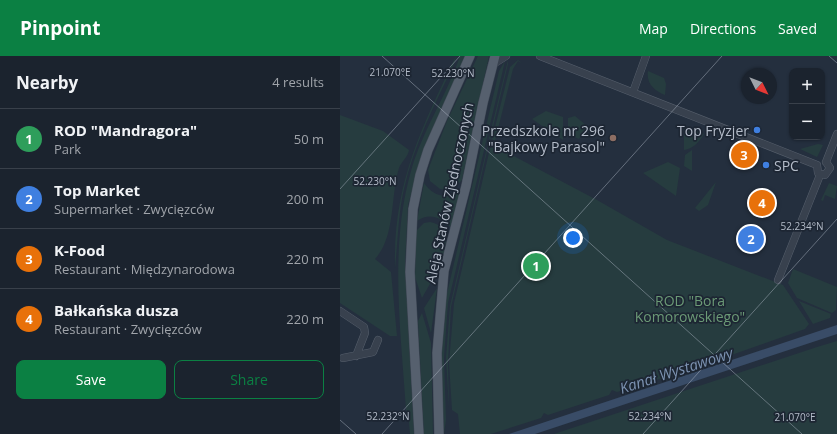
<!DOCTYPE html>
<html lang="en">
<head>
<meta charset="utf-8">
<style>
  :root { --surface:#1b232e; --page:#282f3a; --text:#f1f3f6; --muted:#a0a4aa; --line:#39404a; --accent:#0b8043 }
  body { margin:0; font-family:"Open Sans",sans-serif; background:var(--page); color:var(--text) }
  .controls { position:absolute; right:12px; top:12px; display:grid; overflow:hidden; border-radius:8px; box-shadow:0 1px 3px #0004 }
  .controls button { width:36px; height:36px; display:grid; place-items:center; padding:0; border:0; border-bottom:1px solid var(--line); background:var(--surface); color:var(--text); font:20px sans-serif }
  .compass { position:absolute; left:401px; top:12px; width:36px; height:36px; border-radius:50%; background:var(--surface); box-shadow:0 1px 3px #0004; rotate:132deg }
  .you { position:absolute; left:233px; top:182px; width:14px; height:14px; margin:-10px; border:3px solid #fff; border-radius:50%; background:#1a73e8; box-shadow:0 0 0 6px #1a73e833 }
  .badge { display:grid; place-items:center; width:26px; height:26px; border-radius:50%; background:var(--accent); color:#fff; font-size:13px; font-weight:700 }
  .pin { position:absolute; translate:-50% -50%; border:2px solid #fff; box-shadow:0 1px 4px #0006 }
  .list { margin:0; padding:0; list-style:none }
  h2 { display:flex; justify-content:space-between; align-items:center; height:52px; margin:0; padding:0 16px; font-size:17px }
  h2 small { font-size:13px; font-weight:400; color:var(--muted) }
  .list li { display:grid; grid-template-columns:26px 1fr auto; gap:12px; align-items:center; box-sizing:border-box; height:60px; padding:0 16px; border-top:1px solid var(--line) }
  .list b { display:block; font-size:15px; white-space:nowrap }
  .list p { margin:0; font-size:13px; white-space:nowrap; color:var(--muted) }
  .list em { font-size:13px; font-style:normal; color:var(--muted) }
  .actions { display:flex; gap:8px; padding:12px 16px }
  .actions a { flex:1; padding:9px 0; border:1px solid var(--accent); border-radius:8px; text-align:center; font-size:14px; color:var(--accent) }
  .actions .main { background:var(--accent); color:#fff }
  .map { position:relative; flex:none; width:497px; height:378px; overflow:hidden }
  header { display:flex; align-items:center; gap:24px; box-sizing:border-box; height:56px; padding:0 20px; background:var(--accent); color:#fff }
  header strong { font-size:19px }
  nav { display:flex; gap:22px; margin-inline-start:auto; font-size:14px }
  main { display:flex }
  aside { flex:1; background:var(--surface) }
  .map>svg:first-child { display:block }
</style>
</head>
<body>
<header>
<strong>Pinpoint</strong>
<nav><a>Map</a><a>Directions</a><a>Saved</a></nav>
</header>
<main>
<aside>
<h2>Nearby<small>4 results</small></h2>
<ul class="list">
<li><span class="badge" style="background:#2e9e5b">1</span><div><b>ROD &quot;Mandragora&quot;</b><p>Park</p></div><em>50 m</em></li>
<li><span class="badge" style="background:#3f7fe0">2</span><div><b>Top Market</b><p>Supermarket · Zwycięzców</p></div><em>200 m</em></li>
<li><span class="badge" style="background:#e8710a">3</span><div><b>K-Food</b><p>Restaurant · Międzynarodowa</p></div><em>220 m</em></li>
<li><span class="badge" style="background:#e8710a">4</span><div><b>Bałkańska dusza</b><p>Restaurant · Zwycięzców</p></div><em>220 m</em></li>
</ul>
<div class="actions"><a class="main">Save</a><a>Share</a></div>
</aside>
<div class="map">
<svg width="497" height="378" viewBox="0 0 497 378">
  <rect width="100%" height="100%" fill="#242f3e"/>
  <!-- green -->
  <path fill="#263c3f" d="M116,0L114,8C95,48 74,88 64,133C58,159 58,185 55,212C53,128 81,73 116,0Z
    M120,0H126L83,95L68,149L65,209L74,378H70L68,356L66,354C61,275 49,192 71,115C82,75 107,39 120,0Z
    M138,0H149L122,124L114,132L109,134L100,133L90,125L88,114L107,65Z
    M168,4V8L150,84L149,82Z
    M178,4L182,7L178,5L173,13L155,85L152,83L170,11Z
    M165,5L108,247L104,302L106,364L104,378L100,307L105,246L159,15Z
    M308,15L324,22L326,28L325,39C314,35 306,27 308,15Z
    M206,55L223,61V84L192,63Z
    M0,59L43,75L69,94C68,101 61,106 59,112C50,141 56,180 35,203L51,216L57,280H50L0,247Z
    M235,60L247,70L239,83L228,78V62Z
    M344,70L364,78C359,86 353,93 344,94Z
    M148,87H149L111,251L108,306L109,353L106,302L110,250Z
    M151,88L257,144L327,184L443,229L469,268L465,273L383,302L378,299L376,300L375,304L328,320L324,315L320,317L322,322L277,336L272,334L269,339L208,359L204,357L201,362L151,378H120L118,358L112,354L109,307L114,247Z
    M478,88L483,89L477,101L460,93Z
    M352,94V115L344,110L345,99Z
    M328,106L340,112L336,140L303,117Z
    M376,126L368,149L359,155L355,152Z
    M84,127C93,140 105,143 120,136L112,169L109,170C100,160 88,157 77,165Z
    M489,127L497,130L495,143L485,139L483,145L481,144Z
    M90,166C125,173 92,224 82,242L75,221L76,175L84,167Z
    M453,213L497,231L496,254L492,257L457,242L448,227Z
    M97,232L91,277L84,252Z
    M459,245L491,258L490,262L473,268Z
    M82,257L91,287L93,378H84L78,265Z
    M497,285V378H214L477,291Z"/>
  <!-- water -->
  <path fill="#394c67" d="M497,269V278L195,378H169Z"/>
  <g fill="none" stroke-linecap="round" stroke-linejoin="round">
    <defs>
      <path id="minor" d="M200,0L477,109
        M152,9L166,0
        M293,36L306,0
        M486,106L497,78
        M477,109L478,117L485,119L490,112L486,106
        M438,224L480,119
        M0,255L24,271L25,277L16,300
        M3,302L33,296L38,284"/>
      <path id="major" d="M79,378L70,216L73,153L80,119L88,94L130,0
        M99,378L97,297L104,215L126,130L143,47L155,0"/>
    </defs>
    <!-- minor casing -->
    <use href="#minor" stroke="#565f6c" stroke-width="8"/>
    <!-- major casing -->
    <use href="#major" stroke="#414a57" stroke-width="10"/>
    <!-- minor -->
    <use href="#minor" stroke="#38414e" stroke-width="7"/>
    <!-- major -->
    <use href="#major" stroke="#56606e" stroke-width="9"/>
  </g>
  <!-- ticks -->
  <path fill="none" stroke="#b4bcc9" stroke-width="1" stroke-opacity="0.45" d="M42,0L462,378M489,0L497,7M0,133L120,0M0,364L16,378M42,378L382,0M303,378L497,163"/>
  <!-- markers -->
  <g fill="#3f7fe0" stroke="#1d2633" stroke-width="1.5">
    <circle cx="417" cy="74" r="4"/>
    <circle cx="426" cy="109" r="4"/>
  </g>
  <circle fill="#8d6e63" stroke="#1d2633" stroke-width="1.5" cx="273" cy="82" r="4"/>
  <g text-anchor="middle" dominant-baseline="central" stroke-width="3.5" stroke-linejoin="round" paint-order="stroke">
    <!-- poi labels -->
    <g font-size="14" fill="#b4bcc9" stroke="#1d2633" text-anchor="end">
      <text x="265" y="74">Przedszkole nr 296<tspan x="265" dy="16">"Bajkowy Parasol"</tspan></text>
      <text x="409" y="74">Top Fryzjer</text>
      <text x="434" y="109" text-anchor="start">SPC</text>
    </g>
    <!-- street labels -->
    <g font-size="14" fill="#b4bcc9" stroke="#1d2633">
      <text transform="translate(109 137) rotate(-78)">Aleja Stanów Zjednoczonych</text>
    </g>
    <!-- park labels -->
    <g font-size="14" fill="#6b9a76" stroke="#1d2633">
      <text x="350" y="244">ROD "Bora<tspan x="350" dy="16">Komorowskiego"</tspan></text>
    </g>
    <!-- water labels -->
    <g font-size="15" font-style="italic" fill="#7c92b1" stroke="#1d2633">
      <text transform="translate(336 314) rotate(-18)">Kanał Wystawowy</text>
    </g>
  </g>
  <g font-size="10" text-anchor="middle" fill="#b4bcc9" stroke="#1d2633" stroke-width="3.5" stroke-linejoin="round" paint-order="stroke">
    <text x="50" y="20">21.070°E</text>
    <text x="113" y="21">52.230°N</text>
    <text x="35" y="129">52.230°N</text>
    <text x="462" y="174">52.234°N</text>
    <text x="48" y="364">52.232°N</text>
    <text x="310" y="364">52.234°N</text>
    <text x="455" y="365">21.070°E</text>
  </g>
</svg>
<div class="controls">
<button>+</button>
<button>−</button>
</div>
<svg class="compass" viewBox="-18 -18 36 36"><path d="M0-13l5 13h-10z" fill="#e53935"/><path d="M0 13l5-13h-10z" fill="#a0a4aa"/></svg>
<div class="you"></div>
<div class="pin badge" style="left:196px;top:210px;background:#2e9e5b">1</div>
<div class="pin badge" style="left:411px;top:183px;background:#3f7fe0">2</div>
<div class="pin badge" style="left:404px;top:99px;background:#e8710a">3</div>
<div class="pin badge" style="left:422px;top:147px;background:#e8710a">4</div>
</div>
</main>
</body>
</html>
